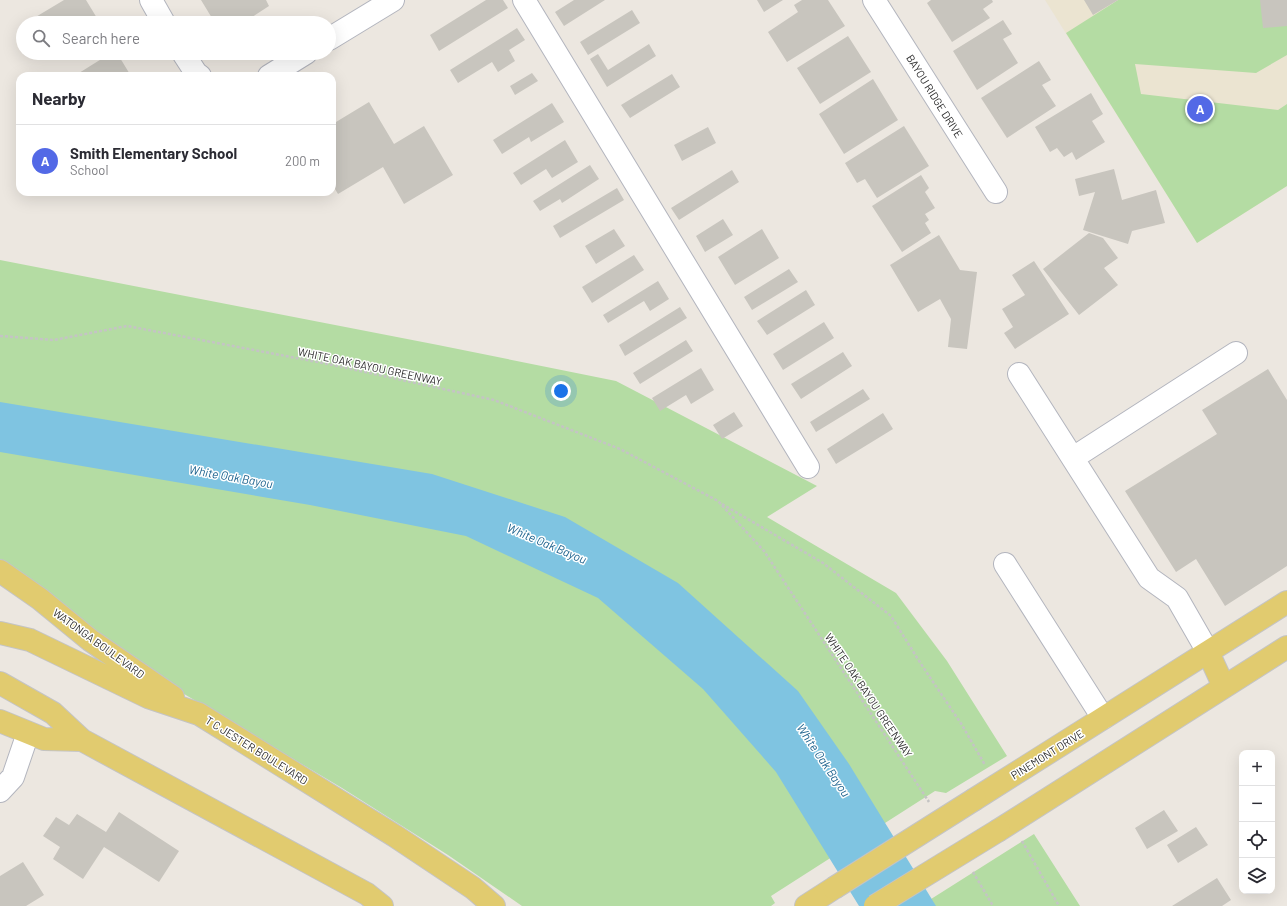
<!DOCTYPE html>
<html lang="en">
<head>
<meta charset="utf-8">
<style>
  :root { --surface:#fff; --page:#f2f2f3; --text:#2b2b33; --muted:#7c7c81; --line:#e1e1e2; --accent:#5369e6 }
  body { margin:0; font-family:Barlow,sans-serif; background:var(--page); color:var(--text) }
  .controls { position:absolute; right:12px; bottom:12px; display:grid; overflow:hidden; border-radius:8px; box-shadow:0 4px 16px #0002 }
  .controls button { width:36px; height:36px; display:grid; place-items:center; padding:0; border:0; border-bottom:1px solid var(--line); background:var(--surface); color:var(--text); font:20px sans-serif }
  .you { position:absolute; left:561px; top:391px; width:14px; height:14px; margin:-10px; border:3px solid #fff; border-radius:50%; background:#1a73e8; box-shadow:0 0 0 6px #1a73e833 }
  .badge { display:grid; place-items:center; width:26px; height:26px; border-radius:50%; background:var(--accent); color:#fff; font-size:13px; font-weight:700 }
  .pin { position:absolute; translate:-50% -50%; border:2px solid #fff; box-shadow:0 1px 4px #0006 }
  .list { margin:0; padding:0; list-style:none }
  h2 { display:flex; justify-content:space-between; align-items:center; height:52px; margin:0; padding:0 16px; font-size:17px }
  h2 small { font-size:13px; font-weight:400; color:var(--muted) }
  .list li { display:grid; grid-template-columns:26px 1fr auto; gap:12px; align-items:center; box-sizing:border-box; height:72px; padding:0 16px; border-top:1px solid var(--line) }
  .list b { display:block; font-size:15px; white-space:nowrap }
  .list p { margin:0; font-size:13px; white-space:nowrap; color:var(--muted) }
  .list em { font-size:13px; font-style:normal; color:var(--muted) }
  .icon { flex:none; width:22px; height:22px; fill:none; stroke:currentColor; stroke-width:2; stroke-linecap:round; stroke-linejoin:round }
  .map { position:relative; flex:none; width:1287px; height:906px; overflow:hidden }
  .search { position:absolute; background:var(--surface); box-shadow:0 4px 16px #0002; left:16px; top:16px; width:320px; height:44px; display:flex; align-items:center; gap:10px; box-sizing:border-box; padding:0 14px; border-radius:22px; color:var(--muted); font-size:15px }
  .panel { position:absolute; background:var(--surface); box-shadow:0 4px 16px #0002; left:16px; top:72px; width:320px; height:124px; border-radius:12px }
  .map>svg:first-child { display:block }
</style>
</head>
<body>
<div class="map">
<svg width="1287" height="906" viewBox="0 0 1287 906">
  <rect width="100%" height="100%" fill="#ece7e0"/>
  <!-- education -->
  <path fill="#ebe4d1" d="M1045,0H1287V186L1197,243Z"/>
  <!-- green -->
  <path fill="#b4dca3" d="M1118,0H1287V55L1256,73L1135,64L1141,94L1278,110L1287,104V186L1197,243L1066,33Z
    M0,260L438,345L616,381L817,486L767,517L896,593L947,661L1007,756L946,793L935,791L771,896L775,903L771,906H522L448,855L342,788L127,660L29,584L0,559Z
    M1034,834L1080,906H920Z"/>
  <!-- water -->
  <path fill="#7fc4e1" d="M0,402L432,474L565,517L678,583L798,691L849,764L936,906H859L776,772L703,689L598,598L466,536L310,505L0,452Z"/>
  <!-- building -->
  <path fill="#c8c5be" d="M64,0H86L100,23H37L34,18Z
    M201,0H266L269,6L243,23H215Z
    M486,0H503L508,8L439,51L430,35Z
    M574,0H605L564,26L555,12Z
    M757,0H783L764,12Z
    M802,0H828L845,26L787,62L768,32L798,12L794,5Z
    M931,0H992L993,2L983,9L990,18L952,42L927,3Z
    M1084,0H1118L1093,15Z
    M1260,0H1287V26L1263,28Z
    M632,10L640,23L588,55L580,42Z
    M1003,20L1012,34L1003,39L1018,63L977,90L953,51Z
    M517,28L525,40L509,50L515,61L498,72L492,62L458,83L450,70Z
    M848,36L871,72L820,104L797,68Z
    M649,44L656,56L607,87L590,59L598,54L608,70Z
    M111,53H117L131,76H81L79,73Z
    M1039,61L1051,80L1042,85L1056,106L1007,138L981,98Z
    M532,73L538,81L515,95L510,86Z
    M672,74L680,87L630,118L621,105Z
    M873,79L898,120L844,154L819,114Z
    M1091,93L1103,114L1092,121L1105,142L1076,160L1072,152L1064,157L1057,148L1050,152L1035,127Z
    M369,102L394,144L424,126L453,175L404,204L383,167L338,194L332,184V115L336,122Z
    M552,103L564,122L531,142L529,137L502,154L493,140Z
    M904,126L929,166L877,198L865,179L857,183L845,163Z
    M708,127L716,143L682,161L674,145Z
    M565,140L578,162L552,178L546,169L521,185L513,173Z
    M590,165L599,179L562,203L560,199L540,211L533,201Z
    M1114,169L1122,200L1156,190L1165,223L1132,231L1128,244L1083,230L1095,192L1079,196L1075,179Z
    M732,170L739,182L679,220L671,208Z
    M921,175L929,188L925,192L935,208L925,214L929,220L925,223L931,233L902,252L872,206Z
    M617,188L624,200L560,238L553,226Z
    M723,219L733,235L705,252L696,236Z
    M614,229L625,246L596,264L585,246Z
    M762,229L779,258L735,285L718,257Z
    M1089,233L1103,238L1118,258L1104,268L1118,285L1079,315L1043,269Z
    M939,235L960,270L977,272L967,349L948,347L951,319L940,299L918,312L890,265Z
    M634,255L644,270L592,303L582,287Z
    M1034,261L1069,314L1015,349L1004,333L1013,327L1002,309L1025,295L1012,275Z
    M789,269L798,282L752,310L744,297Z
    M658,281L669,299L650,311L644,301L608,323L603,315Z
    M806,290L815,305L767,335L757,321Z
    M680,307L687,318L625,356L619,345Z
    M824,322L834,338L783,370L773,354Z
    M686,340L693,351L640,384L633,373Z
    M843,352L852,366L801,399L791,384Z
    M701,368L714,390L691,404L686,395L660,411L652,398Z
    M1268,369L1287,400V566L1225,606L1196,559L1176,572L1125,491L1217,434L1202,410Z
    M863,389L870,399L816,432L810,422Z
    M734,412L743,426L722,439L713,425Z
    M883,413L893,429L836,464L827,449Z
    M1164,810L1178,831L1147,849L1135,828Z
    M119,812L179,851L159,882L104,847L83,879L53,859L60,847L43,836L56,817L69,825L77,814L106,832Z
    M1196,827L1208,845L1178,863L1167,845Z
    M23,862L44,895L26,906H0V876Z
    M1217,878L1231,900L1222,906H1172Z"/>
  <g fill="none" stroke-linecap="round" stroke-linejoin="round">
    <defs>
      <path id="minor" d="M151,0L164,23
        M524,0L808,467
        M874,0L996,192
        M329,39L393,0
        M183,53L196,73L200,76
        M269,76L306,53
        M1019,374L1149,578L1177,598L1208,652
        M1073,458L1236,353
        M1005,564L1103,718
        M0,791L13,777L28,733"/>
      <path id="major" d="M0,571L40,599L90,640L173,697
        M0,633L30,640L148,697L199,714L395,836L473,888L494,906
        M1208,652L1224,687
        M0,683L53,713L82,740
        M0,721L44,739L82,740L367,894L382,906
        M975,799L1287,602
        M999,830L1287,647
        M806,906L834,888"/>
    </defs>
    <!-- minor casing -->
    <use href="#minor" stroke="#b3b5be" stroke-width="24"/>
    <!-- major casing -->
    <use href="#major" stroke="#c4c4c4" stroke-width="24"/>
    <!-- path -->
    <path stroke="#c4c4c4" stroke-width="2.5" stroke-dasharray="3 2" stroke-linecap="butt" d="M0,336L54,340L127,326L328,364L494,400L620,449L718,501L764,551L929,802
      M722,504L823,563L891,616L921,664L962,725L985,765
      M1022,841L1059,906
      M973,872L993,906"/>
    <!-- minor -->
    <use href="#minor" stroke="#fff" stroke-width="22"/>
    <!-- major -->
    <use href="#major" stroke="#e1cb6f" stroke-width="22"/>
    <defs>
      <path id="major-bridge" d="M834,888L975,799
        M875,906L999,830"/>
    </defs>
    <!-- major-bridge casing -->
    <use href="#major-bridge" stroke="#c4c4c4" stroke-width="24" stroke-linecap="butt"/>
    <!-- major-bridge -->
    <use href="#major-bridge" stroke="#e1cb6f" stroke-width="22"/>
  </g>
  <g text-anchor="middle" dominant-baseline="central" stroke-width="3" stroke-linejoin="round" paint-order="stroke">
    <!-- street labels -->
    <g font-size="11" fill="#2c2c2c" stroke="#fff">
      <text transform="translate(935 96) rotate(58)">BAYOU RIDGE DRIVE</text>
      <text transform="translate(370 366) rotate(12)">WHITE OAK BAYOU GREENWAY</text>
      <text transform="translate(99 643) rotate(36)">WATONGA BOULEVARD</text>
      <text transform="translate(869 695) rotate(56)">WHITE OAK BAYOU GREENWAY</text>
      <text transform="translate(257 750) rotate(32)">T C JESTER BOULEVARD</text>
      <text transform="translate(1047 754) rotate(-32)">PINEMONT DRIVE</text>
    </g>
    <!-- water labels -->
    <g font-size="12" font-style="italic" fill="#1d638e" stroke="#fff">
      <text transform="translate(231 476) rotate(10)">White Oak Bayou</text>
      <text transform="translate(547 543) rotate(23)">White Oak Bayou</text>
      <text transform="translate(824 760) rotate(56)">White Oak Bayou</text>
    </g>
  </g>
</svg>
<div class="controls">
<button>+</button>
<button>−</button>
<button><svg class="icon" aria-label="locate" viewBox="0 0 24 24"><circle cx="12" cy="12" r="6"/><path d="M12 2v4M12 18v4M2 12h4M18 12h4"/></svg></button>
<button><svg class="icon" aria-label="layers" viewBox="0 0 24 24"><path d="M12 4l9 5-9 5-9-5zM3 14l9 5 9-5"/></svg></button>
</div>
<div class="you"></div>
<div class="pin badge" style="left:1200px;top:109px">A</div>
<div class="search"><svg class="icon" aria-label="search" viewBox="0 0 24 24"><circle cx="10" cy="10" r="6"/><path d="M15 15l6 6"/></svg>Search here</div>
<section class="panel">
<h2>Nearby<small></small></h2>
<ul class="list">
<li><span class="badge">A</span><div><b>Smith Elementary School</b><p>School</p></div><em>200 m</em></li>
</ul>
</section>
</div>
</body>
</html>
